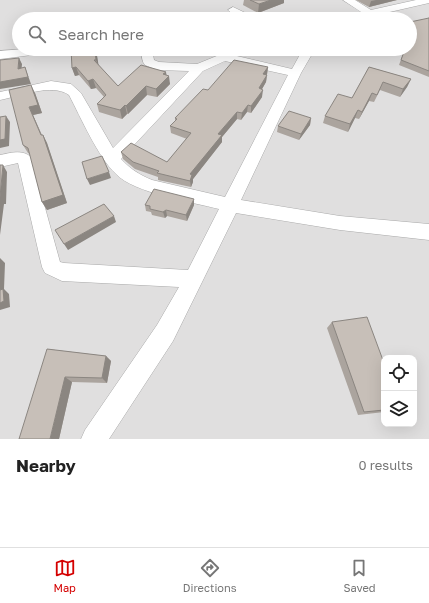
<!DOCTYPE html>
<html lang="en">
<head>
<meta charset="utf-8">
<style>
  :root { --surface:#fff; --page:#f6f6f6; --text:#222; --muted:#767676; --line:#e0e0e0; --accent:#d40000 }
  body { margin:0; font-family:"Golos Text",sans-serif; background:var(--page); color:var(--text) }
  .controls { position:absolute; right:12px; bottom:12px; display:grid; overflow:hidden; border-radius:8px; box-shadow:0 4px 16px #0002 }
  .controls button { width:36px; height:36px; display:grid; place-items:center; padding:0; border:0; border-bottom:1px solid var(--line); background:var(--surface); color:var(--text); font:20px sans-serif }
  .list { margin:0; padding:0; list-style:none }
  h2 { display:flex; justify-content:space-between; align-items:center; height:52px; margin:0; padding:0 16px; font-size:17px }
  h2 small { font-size:13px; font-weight:400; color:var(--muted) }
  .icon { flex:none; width:22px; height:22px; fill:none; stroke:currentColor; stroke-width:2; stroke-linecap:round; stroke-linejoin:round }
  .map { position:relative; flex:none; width:429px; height:439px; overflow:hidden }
  .search { position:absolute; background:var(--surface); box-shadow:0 4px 16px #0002; left:12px; right:12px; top:12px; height:44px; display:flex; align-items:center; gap:10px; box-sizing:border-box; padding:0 14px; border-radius:22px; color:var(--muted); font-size:15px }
  .sheet { height:108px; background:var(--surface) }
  nav { display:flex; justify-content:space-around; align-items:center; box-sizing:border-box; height:56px; border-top:1px solid var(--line); background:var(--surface); font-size:11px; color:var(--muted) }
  nav a { display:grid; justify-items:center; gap:2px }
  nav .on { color:var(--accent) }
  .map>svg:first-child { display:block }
</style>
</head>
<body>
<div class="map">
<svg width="429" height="439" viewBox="0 0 429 439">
  <rect width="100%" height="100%" fill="#f2efe9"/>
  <!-- residential -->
  <path fill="#e0dfdf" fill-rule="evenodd" d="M0,0H429V439H0ZM19,19H410V49H19ZM384,358H414V424H384Z"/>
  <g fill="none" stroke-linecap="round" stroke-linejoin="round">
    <defs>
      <path id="minor" d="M343,0H355L371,10L416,0H429V3L359,19H343L344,17L361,12Z
        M233,7L254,17L255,19C245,19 236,18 228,10Z
        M24,49H62L60,51L56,52L0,59V51Z
        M140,49H152L154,60L159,62L197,64L224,53L292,69L303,49H315L301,73L241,200L340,216L429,224V240L340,230L236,213L173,341L109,439H81L85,430L157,325L179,287L62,281L45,273L42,267L18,163L0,167V155C10,153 22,149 31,157L60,262L64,263L188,270L219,209C192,202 134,193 116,174C98,157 81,118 69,95C52,83 20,96 0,100V92L51,81L71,84L81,93L113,148L189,71L157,70L145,65L143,62ZM225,61L288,75L225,197L152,180C140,175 130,169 121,159L203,71Z"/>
    </defs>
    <!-- minor casing -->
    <use href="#minor" stroke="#a9a9a9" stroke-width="1"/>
    <!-- minor -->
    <use href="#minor" fill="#fff" fill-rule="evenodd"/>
  </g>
  <!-- wall -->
  <path fill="#aba49e" d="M244,0H284V3L258,13L243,5Z
    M356,0H397L369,7Z
    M429,17V77L399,65L403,54L393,49H410Z
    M96,49L98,65L118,86L166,72V75L170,84L157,97L147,95L128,114H127L122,119L99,112L97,104L104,97L96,88L91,89L79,75L75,76L72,68Z
    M268,67L266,82L262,89V97L251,113L247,112L241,120L237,119L222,137V142L193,179V182L191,187L158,180V177L135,169L123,159L121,152L167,162L187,139L171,133L170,126L175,121V118L208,90Z
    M369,67L411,79L407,87L400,97L380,90L374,102L369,101L359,119L355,118L348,132L323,123L325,116L352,98Z
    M35,93L42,113L33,115L42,135H43L47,143L67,203L47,210L42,202L30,154L28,153L23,145Z
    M311,118L310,125L299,140L277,132L278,126Z
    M145,205H194L187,221L167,216L165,218L152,215L151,212L146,211Z
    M332,322L384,363V412L358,415L327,328Z
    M47,349L106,356L111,361L107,383L72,382L59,439Z"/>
  <!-- shaded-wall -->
  <path fill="#8b8681" d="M271,0H284V3L258,13L259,4Z
    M376,0H397L369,7L371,1Z
    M95,49H96L99,68L96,60Z
    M19,58L22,64L21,75L18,69Z
    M25,67L31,84L0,89V82Z
    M76,67L79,75L75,76L72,68Z
    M268,67L267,74L263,81V74Z
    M166,72L167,78L169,76L170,84L157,97L156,89L163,74Z
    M267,75L266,82L258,96L259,88Z
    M93,79L96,88L91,89L88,81Z
    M411,79L407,87L400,97L403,89Z
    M31,85L35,93L42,113L33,115L45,143L29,107Z
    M146,86L147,95L128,114L126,106Z
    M263,90L262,97L251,113V106Z
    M372,93L369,101L359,119L362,112Z
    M125,105L127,114L122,119L120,110Z
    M248,105L247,112L241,120L242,113Z
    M358,110L355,118L348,132L350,124Z
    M237,112V119L222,137V142L193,179V182L191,187L190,181V174L218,134Z
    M6,116L10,122L9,146L0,148V140Z
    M311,118L310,125L299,140L301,134Z
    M43,135L47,143L67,203L47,210L42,202Z
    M3,165L7,172L6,204H4L0,235V197Z
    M109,172L111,178L90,185L87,179Z
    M194,199V205L187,221L186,215Z
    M166,210L167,216L165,218L163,212Z
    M114,216L116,222L68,250L64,244Z
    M0,258L5,263L4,289L9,294L10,307L0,310Z
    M106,356L111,361L107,383L102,378Z
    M65,377L72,382L59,439H50Z"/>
  <!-- building -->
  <path fill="#c7bfb8" stroke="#8b8681" d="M250,0H271L259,4Z
    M91,15V19H61Z
    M368,17L374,19H363Z
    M429,18V71L401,60L405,49H410V22Z
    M71,49H95L96,60H94L118,86L141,65L166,72L163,74L169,76L156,89L146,86L126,106L125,105L120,110L97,104L106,95L93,79L88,81L76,67L72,68Z
    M19,58L18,69L25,67L28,77L0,82V60Z
    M234,60L268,67L263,74L267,75L259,88L263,90L251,106L248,105L242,113L237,112L218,134L222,135L190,174L192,175L190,181L157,173L159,171L133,162L121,152L131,143L167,162L191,133L170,126L177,119L175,118L203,89L208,90Z
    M369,67L411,79L403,89L383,82L377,95L372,93L362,112L358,110L350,124L325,116L338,94L352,98Z
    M31,85L38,105L29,107L41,135H43L63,195L42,202L28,148L23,145L9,90Z
    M289,111L311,118L301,134L278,126Z
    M6,116L5,139L0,140V117Z
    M102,156L109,172L87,179L82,162Z
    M0,165H3L0,197Z
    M154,189L194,199L186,215L166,210L163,212L150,209V206L145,205Z
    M104,204L114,216L64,244L55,230Z
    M3,289L4,301L0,303V290Z
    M367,317L384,363V410L364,412L332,322Z
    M47,349L106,356L102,378L65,377L50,439H19Z"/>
</svg>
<div class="controls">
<button><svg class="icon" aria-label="locate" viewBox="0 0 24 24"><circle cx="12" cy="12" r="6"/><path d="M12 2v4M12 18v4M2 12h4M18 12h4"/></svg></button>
<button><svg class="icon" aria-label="layers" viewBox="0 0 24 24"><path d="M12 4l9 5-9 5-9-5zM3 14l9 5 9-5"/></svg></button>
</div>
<div class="search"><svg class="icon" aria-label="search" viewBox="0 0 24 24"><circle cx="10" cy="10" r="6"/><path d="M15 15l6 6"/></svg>Search here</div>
</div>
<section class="sheet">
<h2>Nearby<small>0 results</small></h2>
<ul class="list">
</ul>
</section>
<nav>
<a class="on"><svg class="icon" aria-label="map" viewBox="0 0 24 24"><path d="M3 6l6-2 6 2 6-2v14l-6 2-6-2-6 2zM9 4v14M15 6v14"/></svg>Map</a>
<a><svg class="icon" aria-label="directions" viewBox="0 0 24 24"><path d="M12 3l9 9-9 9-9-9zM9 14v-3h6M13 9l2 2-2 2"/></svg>Directions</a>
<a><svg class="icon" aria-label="saved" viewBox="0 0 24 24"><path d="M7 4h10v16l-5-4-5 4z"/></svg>Saved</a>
</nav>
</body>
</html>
